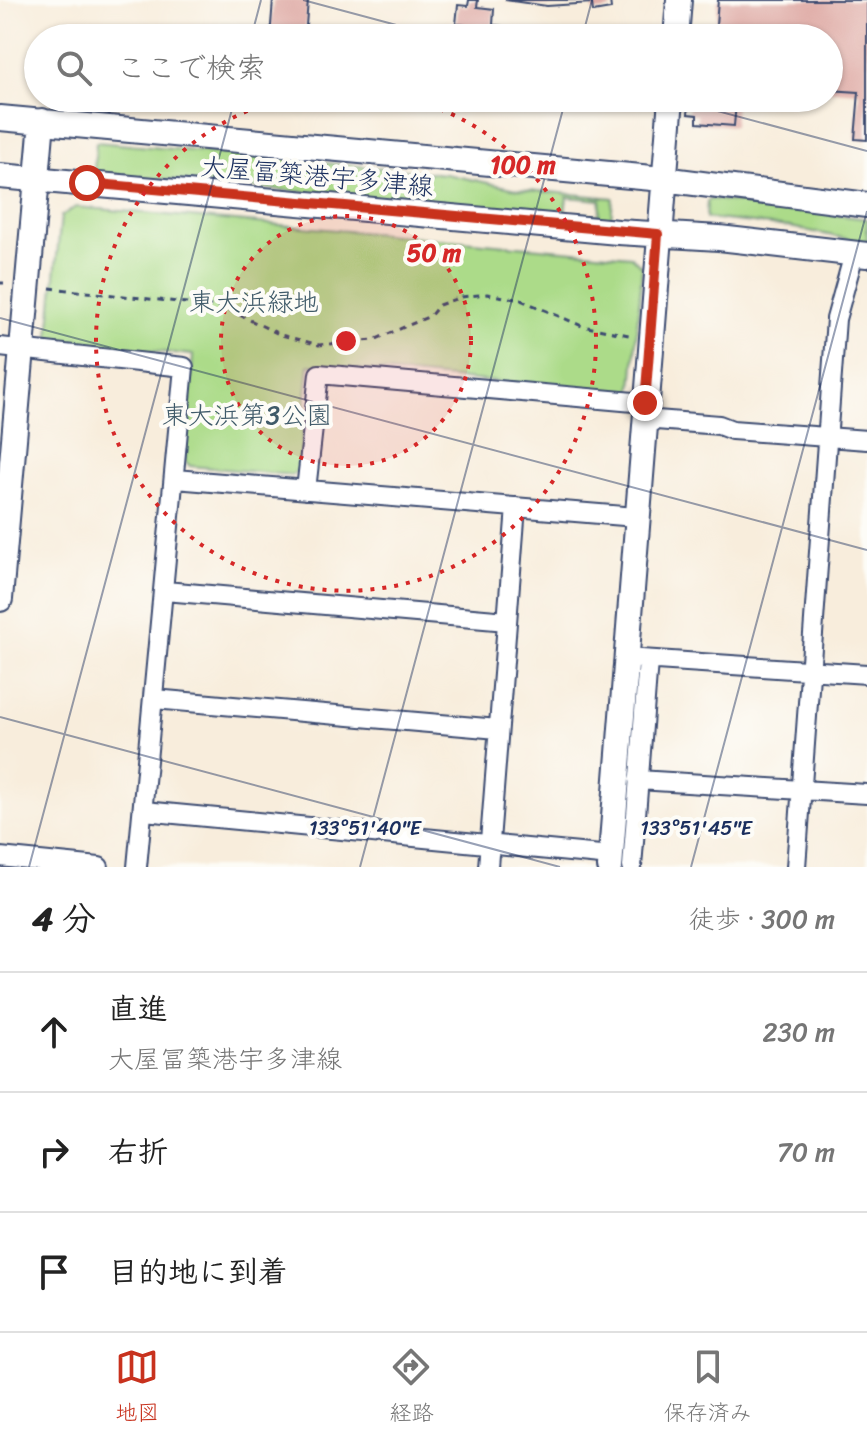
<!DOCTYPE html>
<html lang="ja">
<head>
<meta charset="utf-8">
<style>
  :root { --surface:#fff; --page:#f2f2f2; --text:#222; --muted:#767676; --line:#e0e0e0; --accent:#c8321e }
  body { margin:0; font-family:Sriracha,"Klee One",sans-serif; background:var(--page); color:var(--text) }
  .stop { position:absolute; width:24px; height:24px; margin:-18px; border:6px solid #c8321e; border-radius:50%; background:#fff }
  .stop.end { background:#c8321e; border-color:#fff; box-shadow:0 2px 8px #0008 }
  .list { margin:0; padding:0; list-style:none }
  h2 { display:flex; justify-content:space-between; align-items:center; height:104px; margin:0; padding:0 32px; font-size:34px }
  h2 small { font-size:26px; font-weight:400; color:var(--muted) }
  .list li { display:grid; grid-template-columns:52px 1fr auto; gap:24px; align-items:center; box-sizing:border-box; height:120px; padding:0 32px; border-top:2px solid var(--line) }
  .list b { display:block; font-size:30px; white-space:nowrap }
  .list p { margin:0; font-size:26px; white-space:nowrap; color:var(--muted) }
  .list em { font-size:26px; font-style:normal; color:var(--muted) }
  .icon { flex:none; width:44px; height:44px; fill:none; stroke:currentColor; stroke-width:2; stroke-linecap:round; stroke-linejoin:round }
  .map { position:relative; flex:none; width:867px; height:867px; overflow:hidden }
  .search { position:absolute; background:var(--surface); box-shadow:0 2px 6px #0004; left:24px; right:24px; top:24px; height:88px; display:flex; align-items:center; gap:20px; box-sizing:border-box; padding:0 28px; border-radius:44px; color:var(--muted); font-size:30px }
  .sheet { height:464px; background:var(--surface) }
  nav { display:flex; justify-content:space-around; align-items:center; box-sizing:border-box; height:112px; border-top:2px solid var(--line); background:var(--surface); font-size:22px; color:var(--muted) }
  nav a { display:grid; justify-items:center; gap:4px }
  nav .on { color:var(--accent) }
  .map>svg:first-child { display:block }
</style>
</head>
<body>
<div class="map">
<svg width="867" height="867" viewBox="0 0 867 867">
  <rect width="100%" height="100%" fill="#fdfcf7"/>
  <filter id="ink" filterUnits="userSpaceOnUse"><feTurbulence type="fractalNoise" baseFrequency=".0125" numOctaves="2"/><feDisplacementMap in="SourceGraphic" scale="16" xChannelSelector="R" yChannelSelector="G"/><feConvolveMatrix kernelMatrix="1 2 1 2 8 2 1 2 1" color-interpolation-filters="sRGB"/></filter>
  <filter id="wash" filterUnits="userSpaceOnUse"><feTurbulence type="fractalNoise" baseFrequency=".006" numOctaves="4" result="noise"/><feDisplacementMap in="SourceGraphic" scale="32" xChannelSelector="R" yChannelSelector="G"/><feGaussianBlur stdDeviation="1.8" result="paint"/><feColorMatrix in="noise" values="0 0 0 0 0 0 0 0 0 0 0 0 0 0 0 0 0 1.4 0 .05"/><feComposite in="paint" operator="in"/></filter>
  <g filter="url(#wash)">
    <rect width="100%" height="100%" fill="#f8eddc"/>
    <!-- green -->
    <path fill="#acdb89" stroke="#648574" stroke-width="2" fill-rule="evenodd" d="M96,142L446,174L517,189L613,198L611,220L94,173ZM567,197L601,200L599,215L565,212Z
      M712,199L867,219V243L790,227L706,218L707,201Z
      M76,207L631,256L642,267L632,389L627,394L309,365L299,469L292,475L190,466L185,461L193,355L55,342L49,336L61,216Z"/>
    <g id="blocks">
      <!-- building -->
      <path fill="#dfaba6" d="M273,0H308L305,38H270Z
        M469,0H478L477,7L494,9L493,25L502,26L501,38H463L465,25L456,24L458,5L468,6Z
        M505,0H610L611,9L593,12L592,3L547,6Z
        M718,0H867V140L855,139L859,92L829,90V38H715Z
        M694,99L736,103L734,126L697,123V115L688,114L689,104Z"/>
    </g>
  </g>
  <g filter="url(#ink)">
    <use href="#blocks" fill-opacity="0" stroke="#3c4c71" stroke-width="2"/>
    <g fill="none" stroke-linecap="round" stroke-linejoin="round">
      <defs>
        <path id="street" d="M0,347L184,367L137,867
          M644,419L719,425L732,430L867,440
          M175,479L636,517
          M306,490L319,374L645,403
          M165,591L507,621
          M626,658L867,674
          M154,699L498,729
          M638,780L867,794
          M144,811L611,856
          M0,857L99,867
          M488,867L516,507
          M632,867L648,661
          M796,867L836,319L854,254"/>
        <path id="secondary" d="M676,38L679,0
          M0,118L663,179L867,205
          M0,176L618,232L719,238L867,255
          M0,599L42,121
          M610,867L671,98"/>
      </defs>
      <!-- street casing -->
      <use href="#street" stroke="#3c4c71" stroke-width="22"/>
      <!-- secondary casing -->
      <use href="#secondary" stroke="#3c4c71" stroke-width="28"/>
      <!-- path -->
      <path stroke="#3c4c71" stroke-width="3" stroke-dasharray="6 6" stroke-linecap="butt" d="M0,283H4
        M50,288L223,307L281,335L319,345L374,340L430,316L439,305L461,297L487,294L521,300L582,326L634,336"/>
      <!-- street -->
      <use href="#street" stroke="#fff" stroke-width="18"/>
      <!-- secondary -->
      <use href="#secondary" stroke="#fff" stroke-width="24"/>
    </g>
  </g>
  <g fill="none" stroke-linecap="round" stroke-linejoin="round" filter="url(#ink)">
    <!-- route -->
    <path stroke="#c8321e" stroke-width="10" d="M87,183L658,234L645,403"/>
  </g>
  <!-- ticks -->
  <path fill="none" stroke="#1b2f5e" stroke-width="2" stroke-opacity="0.45" d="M303,0L445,38M251,38L261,0M582,38L592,0M669,98L867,151M0,318L867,550M0,717L560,867M29,867L235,98M360,867L566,98M691,867L867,211"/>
  <!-- distance rings -->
  <circle cx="346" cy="341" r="125" fill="#d62828" fill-opacity=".12"/>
  <g fill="none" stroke="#d62828" stroke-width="4" stroke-dasharray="4 8">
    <circle cx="346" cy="341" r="125"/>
    <path d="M406 98A250 250 0 1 1 286 98"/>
  </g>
  <g text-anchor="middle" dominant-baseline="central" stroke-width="8" stroke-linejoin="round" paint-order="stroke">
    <!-- street labels -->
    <g font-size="26" fill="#1b2f5e" stroke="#fdfcf7">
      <text transform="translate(317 176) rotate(5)">大屋冨築港宇多津線</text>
    </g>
    <!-- park labels -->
    <g font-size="26" fill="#3f5a69" stroke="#fdfcf7">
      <text x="254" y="302">東大浜緑地</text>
      <text x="247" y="415">東大浜第3公園</text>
    </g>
  </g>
  <g font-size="20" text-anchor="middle" fill="#1b2f5e" stroke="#fdfcf7" stroke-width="8" stroke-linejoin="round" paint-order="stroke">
    <text x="365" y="835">133°51'40"E</text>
    <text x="696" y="835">133°51'45"E</text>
  </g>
  <circle cx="346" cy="341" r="12" fill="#d62828" stroke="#fdfcf7" stroke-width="4"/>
  <g font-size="24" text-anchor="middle" font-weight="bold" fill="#d62828" stroke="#fdfcf7" stroke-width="8" stroke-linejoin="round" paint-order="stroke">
    <text x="523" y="173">100 m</text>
    <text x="434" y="261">50 m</text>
  </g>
</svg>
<div class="stop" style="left:87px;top:183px"></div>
<div class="stop end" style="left:645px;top:403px"></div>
<div class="search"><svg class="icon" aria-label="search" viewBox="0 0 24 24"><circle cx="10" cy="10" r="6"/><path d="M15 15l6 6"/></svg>ここで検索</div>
</div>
<section class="sheet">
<h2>4 分<small>徒歩 · 300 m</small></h2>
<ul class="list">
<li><svg class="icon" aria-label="ahead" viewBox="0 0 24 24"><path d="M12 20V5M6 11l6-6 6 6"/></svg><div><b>直進</b><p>大屋冨築港宇多津線</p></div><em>230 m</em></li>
<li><svg class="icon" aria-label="right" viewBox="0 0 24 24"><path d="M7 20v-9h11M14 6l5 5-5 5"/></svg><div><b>右折</b></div><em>70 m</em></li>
<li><svg class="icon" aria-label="arrive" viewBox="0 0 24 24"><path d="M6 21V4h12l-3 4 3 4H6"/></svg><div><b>目的地に到着</b></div></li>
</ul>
</section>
<nav>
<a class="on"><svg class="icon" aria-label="map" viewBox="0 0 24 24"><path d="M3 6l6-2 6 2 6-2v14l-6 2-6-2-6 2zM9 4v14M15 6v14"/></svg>地図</a>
<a><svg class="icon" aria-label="directions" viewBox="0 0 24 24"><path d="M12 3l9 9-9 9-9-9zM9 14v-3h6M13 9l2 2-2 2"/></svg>経路</a>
<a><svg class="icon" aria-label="saved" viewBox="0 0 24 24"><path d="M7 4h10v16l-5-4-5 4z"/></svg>保存済み</a>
</nav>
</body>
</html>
